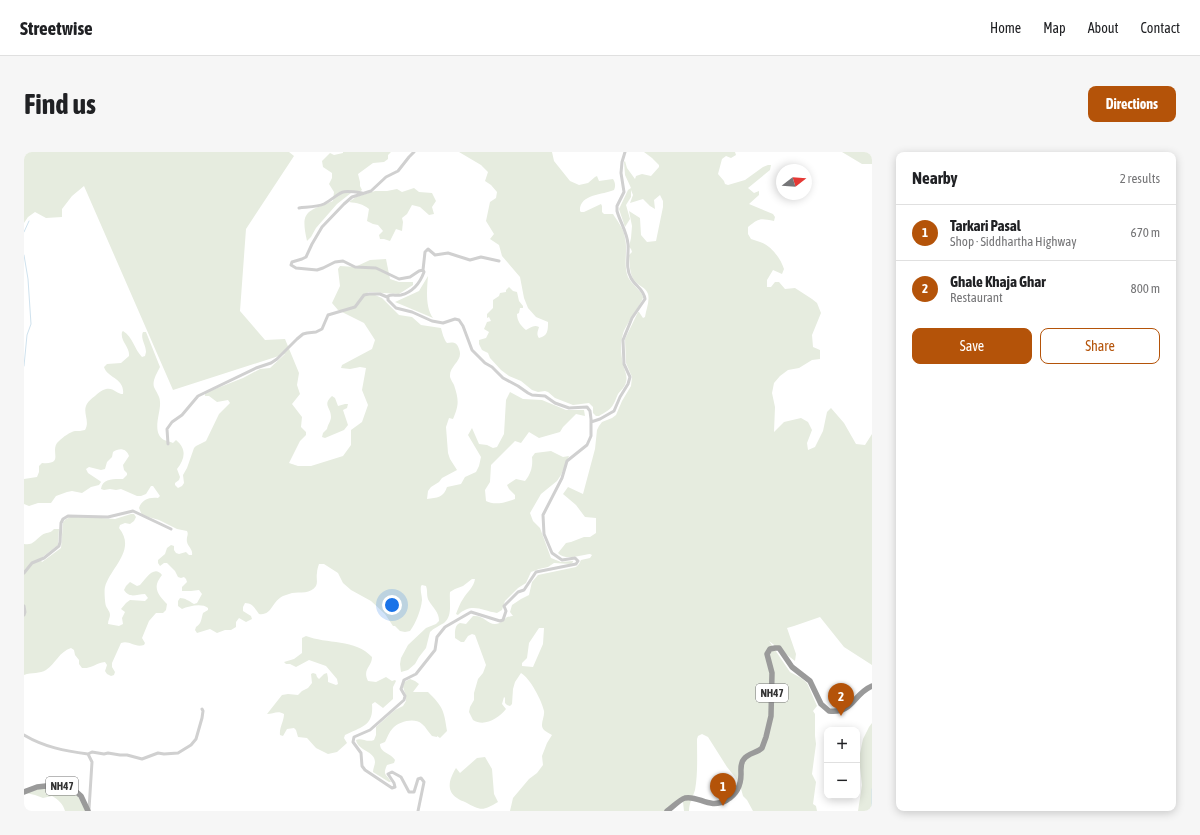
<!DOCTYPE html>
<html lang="en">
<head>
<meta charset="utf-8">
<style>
  :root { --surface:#fff; --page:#f6f6f6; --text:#202124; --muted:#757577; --line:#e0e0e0; --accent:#b45309 }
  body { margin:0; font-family:"Asap Condensed",sans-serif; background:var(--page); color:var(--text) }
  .controls { position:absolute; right:12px; bottom:12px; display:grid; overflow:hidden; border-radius:8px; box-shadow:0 2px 10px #0003 }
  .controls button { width:36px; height:36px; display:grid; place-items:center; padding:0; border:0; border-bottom:1px solid var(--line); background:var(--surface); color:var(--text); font:20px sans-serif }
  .compass { position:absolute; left:752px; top:12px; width:36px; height:36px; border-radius:50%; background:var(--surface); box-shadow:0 2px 10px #0003; rotate:73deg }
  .you { position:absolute; left:368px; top:453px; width:14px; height:14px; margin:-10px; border:3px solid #fff; border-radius:50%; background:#1a73e8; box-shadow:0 0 0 6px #1a73e833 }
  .badge { display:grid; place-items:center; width:26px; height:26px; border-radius:50%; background:var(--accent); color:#fff; font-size:13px; font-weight:700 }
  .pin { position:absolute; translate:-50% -33px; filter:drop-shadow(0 1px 2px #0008) }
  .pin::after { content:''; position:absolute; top:21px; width:14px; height:12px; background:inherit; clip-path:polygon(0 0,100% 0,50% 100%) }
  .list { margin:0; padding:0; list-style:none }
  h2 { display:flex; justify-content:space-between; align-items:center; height:52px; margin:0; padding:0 16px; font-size:17px }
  h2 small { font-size:13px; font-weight:400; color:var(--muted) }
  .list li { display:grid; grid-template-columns:26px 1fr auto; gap:12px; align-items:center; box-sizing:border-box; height:56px; padding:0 16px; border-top:1px solid var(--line) }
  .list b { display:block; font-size:15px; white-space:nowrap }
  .list p { margin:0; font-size:13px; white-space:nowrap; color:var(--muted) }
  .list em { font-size:13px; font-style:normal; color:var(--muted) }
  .actions { display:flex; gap:8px; padding:12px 16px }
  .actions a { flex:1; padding:9px 0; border:1px solid var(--accent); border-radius:8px; text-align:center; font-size:14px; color:var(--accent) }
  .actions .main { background:var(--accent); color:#fff }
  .map { position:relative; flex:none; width:848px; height:659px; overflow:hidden; border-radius:8px }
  header { display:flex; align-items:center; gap:24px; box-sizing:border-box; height:56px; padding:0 20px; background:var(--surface); border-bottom:1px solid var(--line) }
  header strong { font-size:19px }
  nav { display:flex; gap:22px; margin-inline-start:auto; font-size:14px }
  .intro { display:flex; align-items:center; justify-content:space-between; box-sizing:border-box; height:96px; padding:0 24px }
  h1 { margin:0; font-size:28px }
  .button { padding:10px 18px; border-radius:8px; background:var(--accent); color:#fff; font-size:14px; font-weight:700 }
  main { display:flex; gap:24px; padding:0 24px }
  aside { flex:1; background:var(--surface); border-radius:8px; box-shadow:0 2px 10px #0003 }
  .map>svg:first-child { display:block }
</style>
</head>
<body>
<header>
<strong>Streetwise</strong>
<nav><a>Home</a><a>Map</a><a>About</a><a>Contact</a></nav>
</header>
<div class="intro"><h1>Find us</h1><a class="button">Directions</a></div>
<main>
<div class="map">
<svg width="848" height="659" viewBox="0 0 848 659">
  <rect width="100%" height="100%" fill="#fff"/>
  <!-- green -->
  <path fill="#e6ecdf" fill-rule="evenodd" d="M0,0H265L270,4L222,77L216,159L241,188L261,187L275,221L273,233L276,242L268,252L278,265L277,275L282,280V283L276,289L265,311L274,314H287L319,304L327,293V278L338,270L344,253L338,238L342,216L336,215L326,217L317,216L318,213L348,197L351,188L340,171L314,158L308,151L316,134L314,117L316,114L331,115L346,108L362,107L366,127L375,130H389V133L375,142L344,140L342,143H351L358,146L375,163L388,165L397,173L417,176C418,180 420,188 423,191C429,190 433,190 435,197C440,209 425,213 426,225C427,228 429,231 430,233C435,248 435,253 429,267L425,266L422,275L424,301L426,307L433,318L418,326L415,330L407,335L404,339L403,347C413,346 420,345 423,335L437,332L441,325L452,320L455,314L457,305L444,283L448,276L455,292L463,293L469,296L473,295L480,282L482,248L486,240L499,247L518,248L542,258H560L561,264L552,262L539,275L536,280L515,286L505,280L497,291L491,289L467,313L466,330L461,338L462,349C471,354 482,350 491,347V343L485,337L483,333L492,327L501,329C507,322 509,314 508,305L511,301L527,299L539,305L545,304L537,323L533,329L517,342L506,361L509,369L516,376L527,406L537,410L549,409V410L547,412L530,411L524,415L515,417L507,420L502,431L494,436L481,449L478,458L473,461C458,459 448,450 434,463L432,462C434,457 436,451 439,447C443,440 450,435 451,427H448L439,434L431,437L426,440C425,450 429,464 420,471C415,474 410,476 406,480L402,496L395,505L391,512L384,518L377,520L376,512L377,506L384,493L402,476L412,472L415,469C415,460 409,456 405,449C402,444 404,439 402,434L398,433L397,434C396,439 398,443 398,448C397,458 392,471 386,479L381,480L376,479L371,474H369L361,462L347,449L327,438L319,431L314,421L300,412H295C294,415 293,418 293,421C292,426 294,430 292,434C287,442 276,440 268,441C265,442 262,443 259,444C248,449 248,464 235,462C231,456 228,451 221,451L219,455V459L227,464L228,467L222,470L215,466L212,470V475L207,478H201L193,481L186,477L173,481L171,478L172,475C178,471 177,467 179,461L184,458V456C178,451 165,454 158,457L154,454V449L156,446C161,446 165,449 170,452L173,451L178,442L175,438L167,439H158V435L163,430L162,427L160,425L157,426L154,425L151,419L143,411H140L136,414L134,411V408L141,402L143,396L147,393L150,394V398L152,401L155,402L162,400L165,403H168C169,397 164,395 163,390C162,385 165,383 163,379L153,377L135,368L121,364L118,363L115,356C118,347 126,345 134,346L136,344L129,334H127L122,342L117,344H113L97,337L92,338L86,337L80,338L77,337C78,326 91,327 99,327L103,323V321L100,318L99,313L105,304C102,296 95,296 89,300L88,305L83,310L81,317L77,318L65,315L62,317L64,321L76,329L77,330L75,333L67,335L58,341L48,339L43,340L32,344L27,351H14L5,354L0,352V327L13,325L15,320V314L18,311C42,313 24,298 35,289C39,285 46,280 51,279C55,279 57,279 61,278C68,266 52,257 71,244C74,241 78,238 82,237C89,235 93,242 99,242C101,226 83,226 80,215L83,212L97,211L105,204C106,195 96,189 98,180L99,179C109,185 110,197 118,205L121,204L122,200C122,193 116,186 119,180H122L136,215C133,221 128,229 130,235C132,240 136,244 136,250C137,261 127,280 140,288C143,289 147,290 149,291L152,288C163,297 161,307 153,317L156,325L155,328L151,331V333L154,336L158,334L160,331L159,323L163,316L170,296L172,294L182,289L195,262L206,251L204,248L193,250L185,244H181V241L219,226L236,217L246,216L261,202L149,238L60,34L48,44L38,57V65L22,66L11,60L4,65L0,71Z
    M319,0H367L364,3V7L360,10L349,11L334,22L336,30V34L338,38L334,41H327L313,52L292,76L287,85L283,89C276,58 283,60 309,49L310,40L305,32L308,26V21L299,15L298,9L306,1L310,3L319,1Z
    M435,0H528L530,9L546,29L555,33L564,31L571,25L573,24L575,29L589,27C591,30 592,34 590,38C579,43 555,42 556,59L557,60H560L577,52L578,54V60L580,62H589C594,70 600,77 601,86C604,99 599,113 604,125C607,132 618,139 619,145C619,150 601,173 599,182C596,191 597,203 599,212C600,218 604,223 602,230C601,235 597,238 594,242C592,246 591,250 589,253C586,258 580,261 575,264H572L569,261V255L565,251L549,253L531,246L524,240L521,239L514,240L508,238L497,229L485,224L477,218L466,206L464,201L458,198L455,192V188L462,186L465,180L460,177L463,170L467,169L465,165L463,166V162L469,156V148L475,144L476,141L482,140V138L485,135L489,139L493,140L495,149L499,154V156H496L495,161L493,162C493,169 497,174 502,178C506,176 510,172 515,175C514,179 512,182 515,186C524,184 524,178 524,170L512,165L504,156L500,146L496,125L478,104L475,93L466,87L470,82L462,69L466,50L472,46L473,40L467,33L461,29L464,20L457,13Z
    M620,0H711L712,3L707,6L702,4L698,7L694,22L700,29L701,32L704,33L721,28L739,15L744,13H747L746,18L724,36L730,41L735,39V43L725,52L749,62L751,65L750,69C736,66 735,66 724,75V82L727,87C730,88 733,89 736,90C747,93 757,107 760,117L758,122L749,118L743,128V135H747L751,130H755L761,137L771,136L788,147L793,151L797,161L788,183L789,195L796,198V207L788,208L775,216L764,218L756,224L750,231L748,241L751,255L750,280L760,270L777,266L784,270L788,278L783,291L784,298L791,295L799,279L803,260L807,256L820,271L832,292L841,293L848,282V513L820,495L796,465L770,474L763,476L772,502L771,509L745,489L766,520L777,526L783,531L793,554L789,559L791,562V584L792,592L788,622L792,630L789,652L792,654L793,659H729L723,648L719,644L716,633L711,625L703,615L684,585L678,582L674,584L673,587C673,604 674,622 671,638C669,645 665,651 665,659H660L659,650L655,651L646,659H486L489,646L505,627L513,621L519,613L518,604L523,591L528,583C525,581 522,580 520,578C515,573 521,565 520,559C518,549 506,526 497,521L491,530L489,537L488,552L486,554L483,553L481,551V546L480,545L478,552L482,557C474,567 460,575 449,568L445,560L446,555L450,548V541L454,527L459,521L462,513L451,483L448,482L444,484L440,490H437L431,486C431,482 430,473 436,471C438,471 440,472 442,472L449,464C460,463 463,472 471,472C477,472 479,468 483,465C484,465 488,464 489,464L486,460L488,453L497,447L505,443L508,430L514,423L552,415L555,412L557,408L566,406L568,403L566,402C557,403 541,409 534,401L542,391L547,390L560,385H566L572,381V366L561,365L552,353L539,342L544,335L559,342L571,297L573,278L575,274L578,270L588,266L592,263L598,249L607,234L608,225L602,211L601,187L614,160H615L619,166L621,165C622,158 626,149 624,142C622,135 614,134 610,128C605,121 606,111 605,103L608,100L607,97L605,95L607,86L608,74L605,59L616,66L617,83L623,90L632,89L639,55V49L636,43L630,48L631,57L626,54L619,47L606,51L609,43L607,38V45L602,53L606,67L601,75L595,57L604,38L607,36L601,23L600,10L601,9L603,16L611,27L612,24L618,22L627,24L635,15V13L628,6ZM515,476H520L519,492L509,515L498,514V511L503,506L505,491Z
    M818,0H848V12H838Z
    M390,36L395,40L408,41L412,49L408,55L410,62L405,63L396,55L388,53L383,62L378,66L379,70L378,79L372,77L366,89L360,87H356L355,83L359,79L354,73L349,72L343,69L345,57C339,52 333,51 325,50L332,45L351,39H363L373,37L378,40Z
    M404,124C403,137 401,155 409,166L371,150L395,139Z
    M308,244L311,246L314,254L321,252H324L323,256L319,258L324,273L320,278L301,286L298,285L299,281L303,277C304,272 307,269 307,265C307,255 298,253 308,244Z
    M107,362H110L112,365L110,369L106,372L101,371L96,373L95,376C113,398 86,416 81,435C80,439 81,451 82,454C83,457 86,459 86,463C86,466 84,468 84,472L95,474L99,472L98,466L101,460L97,457L102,451L106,448L121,449L124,446L121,442C112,442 106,447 100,438L102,434L106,430L113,434L116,433C121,428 130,412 138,423C136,426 134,428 133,432C131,440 138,447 143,452L142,458L139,461H132L125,469L118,486L121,491L120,493C110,496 106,488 97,491L88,511V515L91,520L90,523L87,524L83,522L81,519L83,513L81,510C72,511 67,517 58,516L55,512V508L51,503L50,498L47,496C35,500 32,511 22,518C16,522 8,520 0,523V392C9,394 12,387 18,383C22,380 26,382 30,377H35L34,393L16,407L18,410L37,396L39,370L42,367L49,364L91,367Z
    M282,484C302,492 332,487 348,505C348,515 338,517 344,529L352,530L362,525L368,529L371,528L372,529L369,535V547L359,556L351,550L348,552C350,574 337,575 321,583L320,586L323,591L313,600L304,602L292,596L283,586L274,585L272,578L270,576L263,577L259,584L256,583C255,576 260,569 260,562C254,558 249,562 243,562L258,543L264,542L274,543L278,539L284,536L288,531L287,522L289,521L292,522L293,525L295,527L300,522L303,521L304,526V530L312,533L314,532L313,527L302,514L285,508L272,515L266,512H262L260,510L270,507L278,501V486Z
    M386,527L391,529L395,532L389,540H404C419,555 420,558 423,579L416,586L413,584V585L408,584C404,580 402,575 398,572C390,565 375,570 369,576C365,580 363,586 361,590L356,592C356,601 367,601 371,608L370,611L363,613C358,624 363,622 367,630H365L349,620C349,616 351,613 351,610C351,599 334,599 332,588C337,585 343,591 350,588L352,583V575L371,558L379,554L382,549V544L379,535L380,530Z
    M848,571V659H834L838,633L835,606L839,587L845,575Z
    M461,605L468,617L470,642L474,650C459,659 457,659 441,650C439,649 435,648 433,646C421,638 426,626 432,616L436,621L453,606Z
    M18,636L51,639L62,659H41C39,652 35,648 28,644L19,646L11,643L2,641Z"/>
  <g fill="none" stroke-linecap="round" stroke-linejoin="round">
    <!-- stream -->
    <path stroke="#cfe2ee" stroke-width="1" d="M0,80L5,69
      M0,103L4,127L7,172L3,183L0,214
      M848,637V656"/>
    <!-- street -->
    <path stroke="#d0d0d0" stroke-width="3" d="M390,0L385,5L374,19L362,25L347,39L328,45L320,52L298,75L288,92L282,105L278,107L268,110L267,113L272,116L293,118L299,116L311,110L319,109L331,115L352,116L375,127L386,125L395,119L399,118L400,120C396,131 389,140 377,143C372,144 368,142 364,144V148L372,156L388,160L408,169L419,171L431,167L435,168L439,174L448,198L461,211L468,215L479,226L494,234L504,241L508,243L521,244L531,251L545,256L563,255L566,259L567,267V284L563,293L543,309L538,326L519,363L520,382L528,401L538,408L551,406L554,409L552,412L512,420L500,438L494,440L480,454L482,459L479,468L476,469L447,460L421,475L413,485L411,498L392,522L380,528L377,537L381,544L380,548L346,578L330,585L329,590L337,601L338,614L341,618L368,636L371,635L370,631L364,622L368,620L377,625L385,640H390L394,627L397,626L400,630L394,659
      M275,56C283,55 294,55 300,52C319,41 313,37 338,41
      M399,118L401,100L404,97L411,103L424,101L446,108L457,105L475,109
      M567,270L576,267L590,259L596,245L604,232L606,225L600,212L599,188L608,166L621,147C620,137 611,134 607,126C601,116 605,103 604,92C603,80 596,70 593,59V54L600,40L597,21L598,10L601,0
      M144,292L143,277L148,270L158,263L174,244L232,216L247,211L253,207L273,187L279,182L283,181L292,180L298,177L304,163L331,155L340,143L345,142H356L363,145
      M0,421L8,411L20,406L35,394L36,390L37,371L39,367L44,364L84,365L109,359L147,377
      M0,454L1,460L0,463
      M0,583C20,595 41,599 64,602L68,600L80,602L84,601L96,603H103L118,607L134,601L140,602L154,601L167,593L172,587L178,566L179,559L178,557
      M64,602L68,610L65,657"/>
    <!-- highway -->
    <path stroke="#9a9a9a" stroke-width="5.5" d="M0,640L13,635L22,634L48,636L57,644L64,659
      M643,659C649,655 655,648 661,646C675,643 685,658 703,648C713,642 717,633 717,622C717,617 716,611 720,607C724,601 733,601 738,596L742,585L747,564L748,521L743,502L746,497L751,496H755L768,515L786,529L797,552L805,559C829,562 829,542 848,534"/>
  </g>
  <g text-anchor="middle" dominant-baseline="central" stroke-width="4" stroke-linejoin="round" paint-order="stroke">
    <!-- shield labels -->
    <g fill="#fff" stroke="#707070" stroke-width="1">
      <rect x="732" y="532" width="32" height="18" rx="3"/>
      <rect x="22" y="625" width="32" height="18" rx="3"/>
    </g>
    <g font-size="11" font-weight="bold" fill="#333">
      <text x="748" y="541">NH47</text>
      <text x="38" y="634">NH47</text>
    </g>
  </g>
</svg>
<div class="controls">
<button>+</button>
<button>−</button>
</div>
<svg class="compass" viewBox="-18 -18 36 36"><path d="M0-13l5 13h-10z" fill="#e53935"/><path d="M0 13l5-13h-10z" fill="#757577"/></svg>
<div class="you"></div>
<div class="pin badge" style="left:699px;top:654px">1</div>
<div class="pin badge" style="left:817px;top:564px">2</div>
</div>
<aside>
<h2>Nearby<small>2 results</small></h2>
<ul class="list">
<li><span class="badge">1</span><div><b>Tarkari Pasal</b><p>Shop · Siddhartha Highway</p></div><em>670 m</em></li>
<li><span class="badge">2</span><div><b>Ghale Khaja Ghar</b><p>Restaurant</p></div><em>800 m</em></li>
</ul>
<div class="actions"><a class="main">Save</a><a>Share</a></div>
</aside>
</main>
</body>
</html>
